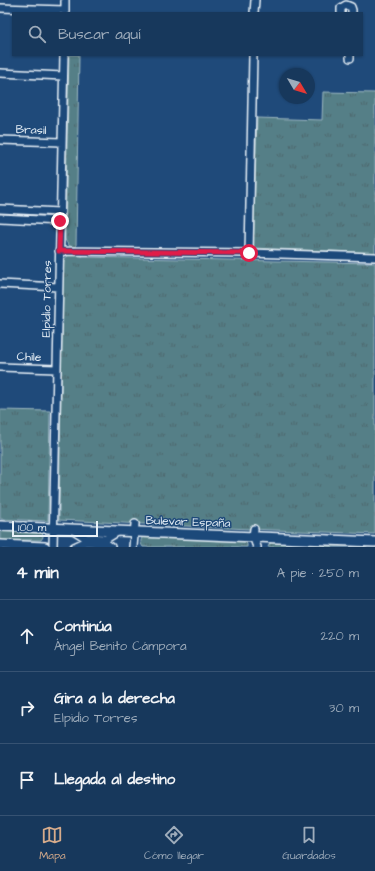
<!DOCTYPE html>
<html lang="es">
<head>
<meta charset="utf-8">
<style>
  :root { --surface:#17385c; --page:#244365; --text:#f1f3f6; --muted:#9eacbb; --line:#365272; --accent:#d6ab8b }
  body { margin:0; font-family:"Architects Daughter",sans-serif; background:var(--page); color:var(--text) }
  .compass { position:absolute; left:279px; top:68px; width:36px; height:36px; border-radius:50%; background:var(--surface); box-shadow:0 1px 3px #0004; rotate:128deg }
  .scale { position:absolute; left:12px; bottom:10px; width:86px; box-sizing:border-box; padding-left:4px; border:2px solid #e8f1f8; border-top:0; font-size:11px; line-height:14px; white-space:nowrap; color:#e8f1f8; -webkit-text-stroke:3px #1f4a7a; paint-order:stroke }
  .stop { position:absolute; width:12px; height:12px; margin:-9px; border:3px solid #e11d48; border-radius:50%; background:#fff }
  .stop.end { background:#e11d48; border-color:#fff; box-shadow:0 1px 4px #0008 }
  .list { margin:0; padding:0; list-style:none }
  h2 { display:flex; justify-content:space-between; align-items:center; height:52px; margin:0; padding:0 16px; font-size:17px }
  h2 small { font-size:13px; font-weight:400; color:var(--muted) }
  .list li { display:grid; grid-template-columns:26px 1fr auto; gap:12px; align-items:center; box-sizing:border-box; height:72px; padding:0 16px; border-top:1px solid var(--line) }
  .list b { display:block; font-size:15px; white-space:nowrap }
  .list p { margin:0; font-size:13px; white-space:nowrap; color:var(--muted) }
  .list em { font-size:13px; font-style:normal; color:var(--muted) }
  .icon { flex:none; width:22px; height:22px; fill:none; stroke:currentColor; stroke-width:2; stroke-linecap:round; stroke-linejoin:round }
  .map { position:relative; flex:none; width:375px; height:547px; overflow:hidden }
  .search { position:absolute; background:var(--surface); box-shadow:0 1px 3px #0004; left:12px; right:12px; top:12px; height:44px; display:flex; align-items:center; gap:10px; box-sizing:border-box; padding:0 14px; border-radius:0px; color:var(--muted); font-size:15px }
  .sheet { height:268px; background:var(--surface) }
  nav { display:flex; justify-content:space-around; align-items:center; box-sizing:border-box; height:56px; border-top:1px solid var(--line); background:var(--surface); font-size:11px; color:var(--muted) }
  nav a { display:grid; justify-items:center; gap:2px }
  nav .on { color:var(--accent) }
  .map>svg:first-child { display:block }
</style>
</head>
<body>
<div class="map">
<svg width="375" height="547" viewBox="0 0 375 547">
  <defs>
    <pattern id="grass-tufts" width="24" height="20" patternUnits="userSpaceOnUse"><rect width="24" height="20" fill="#547f87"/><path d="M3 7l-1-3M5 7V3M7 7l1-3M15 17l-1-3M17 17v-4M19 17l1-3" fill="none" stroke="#4e666c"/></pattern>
  </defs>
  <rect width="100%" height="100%" fill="#1f4a7a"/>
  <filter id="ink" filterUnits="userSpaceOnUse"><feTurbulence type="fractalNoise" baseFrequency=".025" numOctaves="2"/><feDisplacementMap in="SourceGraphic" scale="8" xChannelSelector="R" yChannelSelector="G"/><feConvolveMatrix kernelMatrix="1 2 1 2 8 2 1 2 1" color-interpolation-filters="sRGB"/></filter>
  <g filter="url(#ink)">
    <!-- grass -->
    <path fill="url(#grass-tufts)" stroke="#9eb8c0" d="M69,55H79L76,247C70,247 67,245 65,239Z
      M323,92L375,93V253L253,248L257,118L322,120Z
      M82,254V257L375,263V534L250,529L59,520L63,262C67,253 74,254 82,254Z
      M0,410L50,411L48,521L0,519Z
      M0,530L42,532L43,537L41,540H21L13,543L0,542Z
      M144,536L243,540L247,544V547H143C140,543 140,539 144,536Z
      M273,541L375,545V547H268L270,543Z"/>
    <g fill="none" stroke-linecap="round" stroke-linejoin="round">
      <defs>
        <path id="minor" d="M0,8L65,10
          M65,13V0
          M254,13L255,0
          M341,13V8L346,5L351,7L352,10V13
          M350,55V58
          M0,73L63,76
          M0,140L62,142
          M0,209L60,212
          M0,218L60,221
          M59,251L249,253L375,257
          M249,253L253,55
          M0,284L58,287
          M0,367L56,369
          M72,529L86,538L106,539L119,531
          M254,529L253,536L257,547
          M53,547L64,55
          M74,547L85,542L105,543L111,547
          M133,547L135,524"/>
        <path id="major" d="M0,526L375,542
          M0,545L45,547"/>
      </defs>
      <!-- minor casing -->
      <use href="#minor" stroke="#e8f1f8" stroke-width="10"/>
      <!-- major casing -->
      <use href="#major" stroke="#e8f1f8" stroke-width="12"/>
      <!-- minor -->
      <use href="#minor" stroke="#1f4a7a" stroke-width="7"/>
      <!-- major -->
      <use href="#major" stroke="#1f4a7a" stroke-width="9"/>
    </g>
  </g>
  <g fill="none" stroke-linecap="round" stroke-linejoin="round" filter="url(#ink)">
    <!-- route -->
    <path stroke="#e11d48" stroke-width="5" d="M60,221L59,251L249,253"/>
  </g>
  <g text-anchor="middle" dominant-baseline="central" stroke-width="3" stroke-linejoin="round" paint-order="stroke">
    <!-- street labels -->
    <g font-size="12" fill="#e8f1f8" stroke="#1f4a7a">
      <text transform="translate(31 130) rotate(2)">Brasil</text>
      <text transform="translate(47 299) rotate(-89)">Elpidio Torres</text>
      <text transform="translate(29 357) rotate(2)">Chile</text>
      <text transform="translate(188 522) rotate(2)">Bulevar España</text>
    </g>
  </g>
</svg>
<svg class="compass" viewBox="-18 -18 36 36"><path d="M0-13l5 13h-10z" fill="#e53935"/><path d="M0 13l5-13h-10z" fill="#9eacbb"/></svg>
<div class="scale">100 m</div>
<div class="stop" style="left:249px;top:253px"></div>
<div class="stop end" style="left:60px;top:221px"></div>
<div class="search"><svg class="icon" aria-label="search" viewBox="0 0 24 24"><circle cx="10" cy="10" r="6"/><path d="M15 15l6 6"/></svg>Buscar aquí</div>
</div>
<section class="sheet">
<h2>4 min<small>A pie · 250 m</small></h2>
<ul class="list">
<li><svg class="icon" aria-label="ahead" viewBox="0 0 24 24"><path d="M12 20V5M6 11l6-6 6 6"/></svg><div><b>Continúa</b><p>Ángel Benito Cámpora</p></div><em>220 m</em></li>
<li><svg class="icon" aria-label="right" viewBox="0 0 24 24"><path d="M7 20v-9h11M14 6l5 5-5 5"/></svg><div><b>Gira a la derecha</b><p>Elpidio Torres</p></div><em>30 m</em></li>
<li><svg class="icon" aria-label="arrive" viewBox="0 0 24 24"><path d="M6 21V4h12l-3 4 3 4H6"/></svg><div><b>Llegada al destino</b></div></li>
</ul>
</section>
<nav>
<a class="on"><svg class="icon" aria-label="map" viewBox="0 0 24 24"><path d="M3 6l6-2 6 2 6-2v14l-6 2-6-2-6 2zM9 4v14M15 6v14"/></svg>Mapa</a>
<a><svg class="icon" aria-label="directions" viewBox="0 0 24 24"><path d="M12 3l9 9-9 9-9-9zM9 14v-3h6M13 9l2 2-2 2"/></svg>Cómo llegar</a>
<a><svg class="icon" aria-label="saved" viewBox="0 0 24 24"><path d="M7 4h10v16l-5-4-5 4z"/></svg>Guardados</a>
</nav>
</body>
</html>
